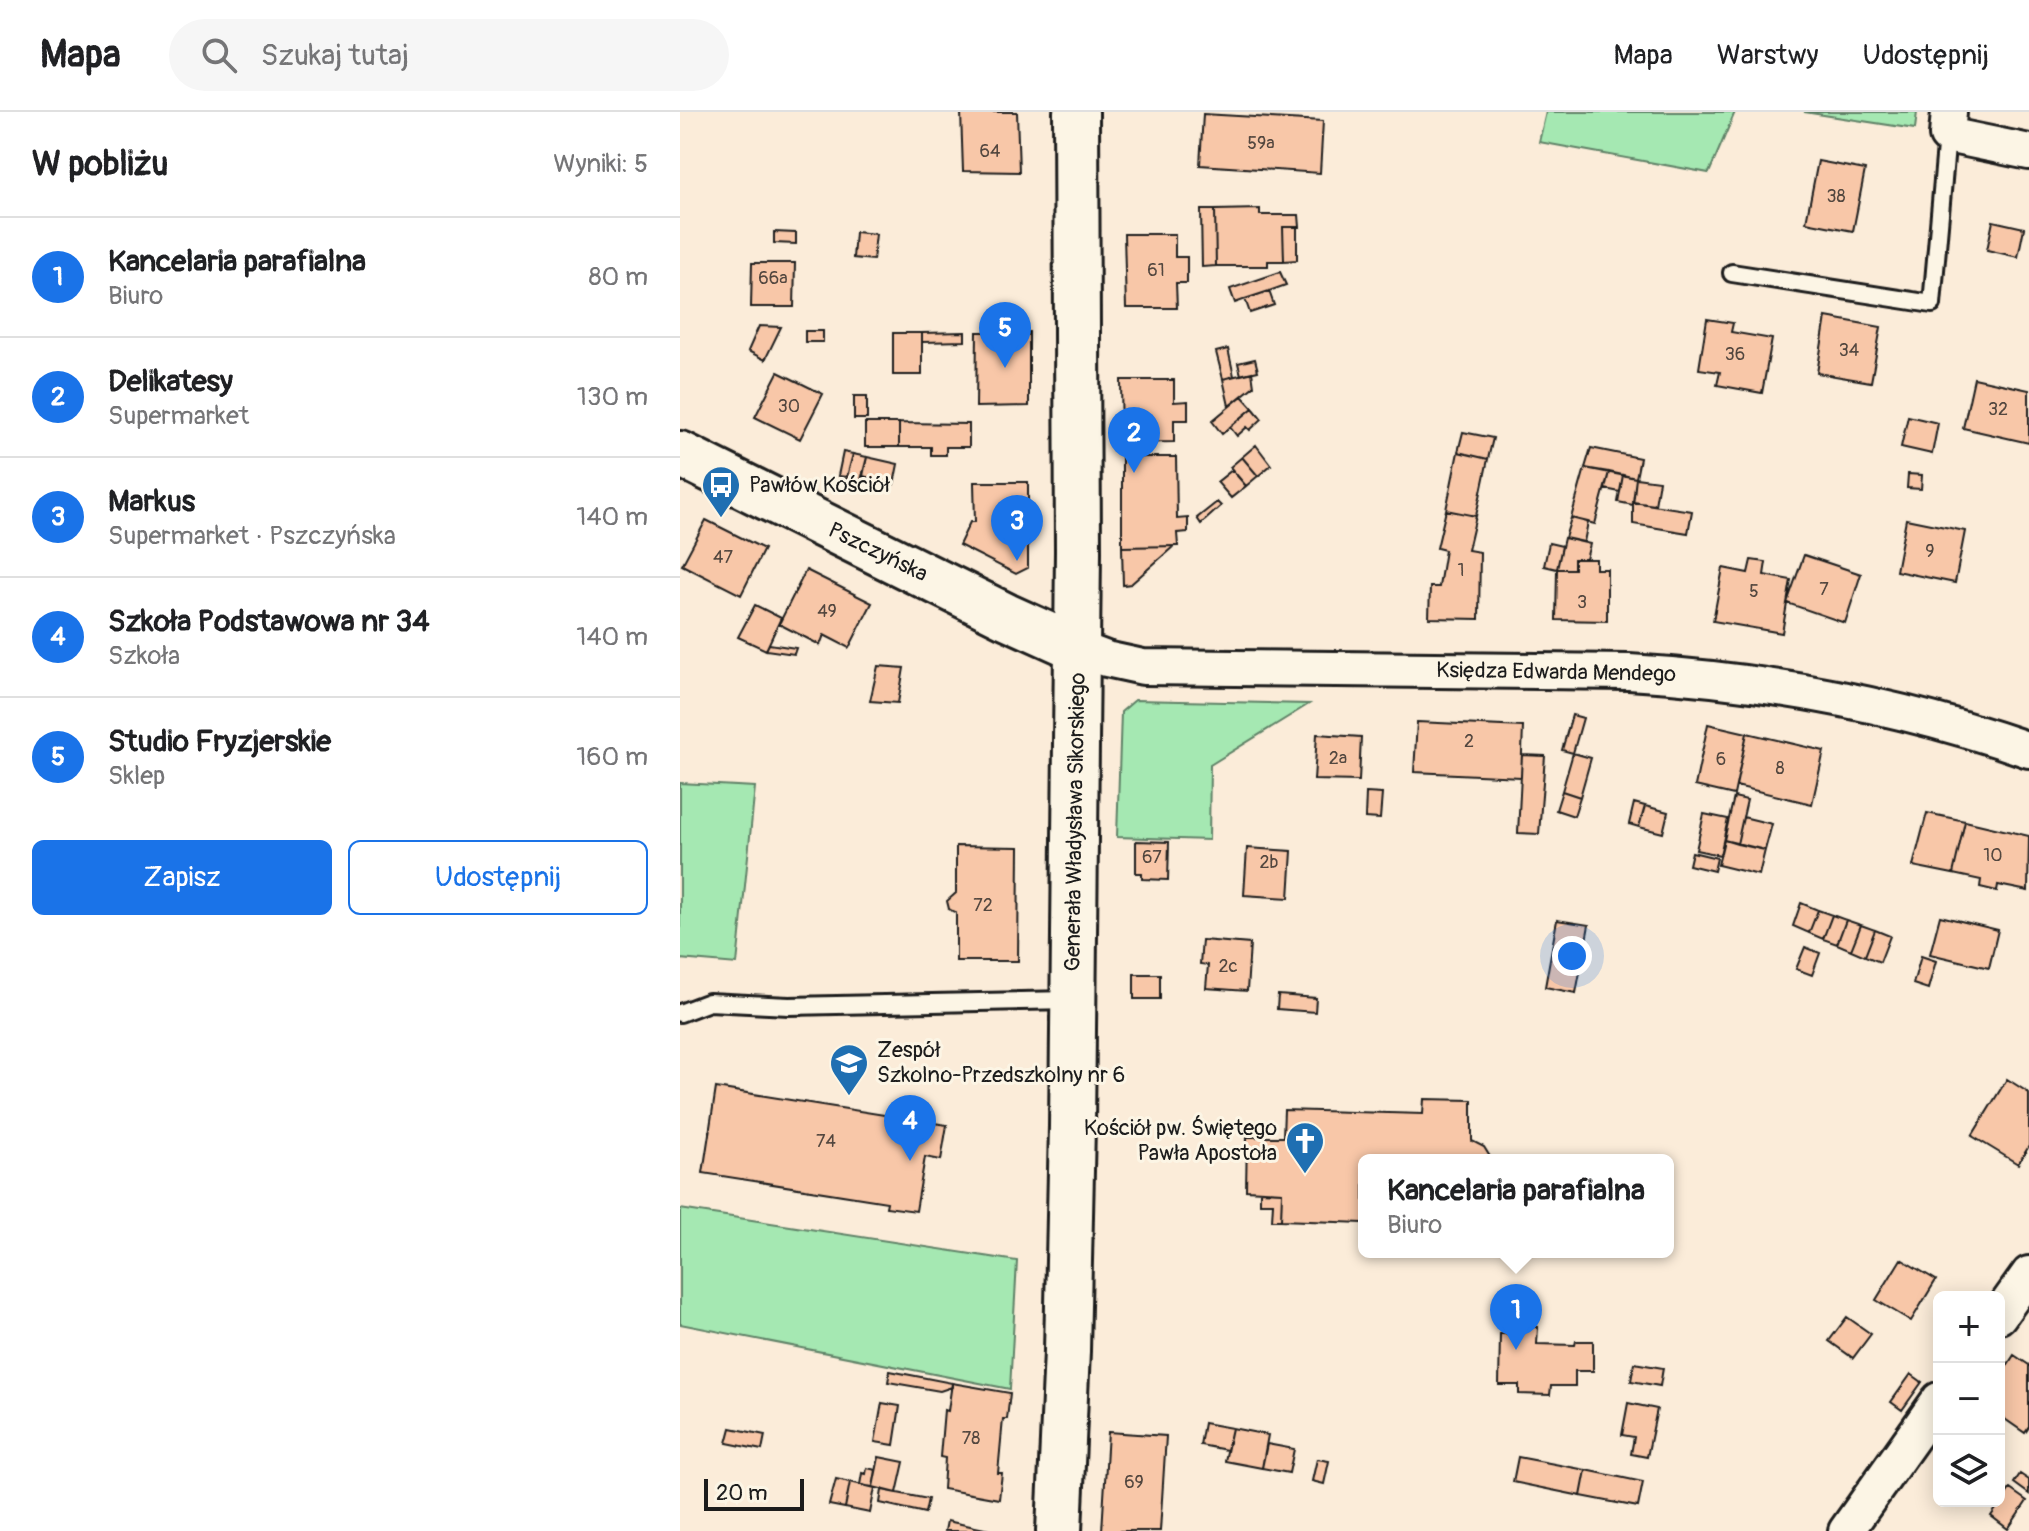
<!DOCTYPE html>
<html lang="pl">
<head>
<meta charset="utf-8">
<style>
  :root { --surface:#fff; --page:#f6f6f6; --text:#202124; --muted:#757577; --line:#e0e0e0; --accent:#1a73e8 }
  body { margin:0; font-family:Pangolin,sans-serif; background:var(--page); color:var(--text) }
  .controls { position:absolute; right:24px; bottom:24px; display:grid; overflow:hidden; border-radius:12px; box-shadow:0 4px 20px #0003 }
  .controls button { width:72px; height:72px; display:grid; place-items:center; padding:0; border:0; border-bottom:2px solid var(--line); background:var(--surface); color:var(--text); font:40px sans-serif }
  .scale { position:absolute; left:24px; bottom:20px; width:100px; box-sizing:border-box; padding-left:8px; border:4px solid #1c1c1c; border-top:0; font-size:22px; line-height:28px; white-space:nowrap; color:#1c1c1c; -webkit-text-stroke:6px #fcf5e5; paint-order:stroke }
  .you { position:absolute; left:892px; top:844px; width:28px; height:28px; margin:-20px; border:6px solid #fff; border-radius:50%; background:#1a73e8; box-shadow:0 0 0 12px #1a73e833 }
  .badge { display:grid; place-items:center; width:52px; height:52px; border-radius:50%; background:var(--accent); color:#fff; font-size:26px; font-weight:700 }
  .pin { position:absolute; translate:-50% -66px; filter:drop-shadow(0 2px 4px #0008) }
  .pin::after { content:''; position:absolute; top:42px; width:28px; height:24px; background:inherit; clip-path:polygon(0 0,100% 0,50% 100%) }
  .popup { position:absolute; left:678px; top:1042px; width:316px; height:104px; box-sizing:border-box; display:grid; place-content:center; border-radius:12px; background:var(--surface); filter:drop-shadow(0 2px 6px #0005); font-size:26px; white-space:nowrap; color:var(--muted) }
  .popup b { font-size:30px; color:var(--text) }
  .popup::after { content:''; position:absolute; left:50%; top:100%; margin-left:-16px; border:16px solid transparent; border-top-color:var(--surface) }
  .list { margin:0; padding:0; list-style:none }
  h2 { display:flex; justify-content:space-between; align-items:center; height:104px; margin:0; padding:0 32px; font-size:34px }
  h2 small { font-size:26px; font-weight:400; color:var(--muted) }
  .list li { display:grid; grid-template-columns:52px 1fr auto; gap:24px; align-items:center; box-sizing:border-box; height:120px; padding:0 32px; border-top:2px solid var(--line) }
  .list b { display:block; font-size:30px; white-space:nowrap }
  .list p { margin:0; font-size:26px; white-space:nowrap; color:var(--muted) }
  .list em { font-size:26px; font-style:normal; color:var(--muted) }
  .actions { display:flex; gap:16px; padding:24px 32px }
  .actions a { flex:1; padding:18px 0; border:2px solid var(--accent); border-radius:12px; text-align:center; font-size:28px; color:var(--accent) }
  .actions .main { background:var(--accent); color:#fff }
  .icon { flex:none; width:44px; height:44px; fill:none; stroke:currentColor; stroke-width:2; stroke-linecap:round; stroke-linejoin:round }
  .map { position:relative; flex:none; width:1349px; height:1419px; overflow:hidden }
  header { display:flex; align-items:center; gap:48px; box-sizing:border-box; height:112px; padding:0 40px; background:var(--surface); border-bottom:2px solid var(--line) }
  header strong { font-size:38px }
  nav { display:flex; gap:44px; margin-inline-start:auto; font-size:28px }
  .search { width:560px; height:72px; background:var(--page); display:flex; align-items:center; gap:20px; box-sizing:border-box; padding:0 28px; border-radius:44px; color:var(--muted); font-size:30px }
  main { display:flex }
  aside { flex:1; background:var(--surface) }
  .map>svg:first-child { display:block }
</style>
</head>
<body>
<header>
<strong>Mapa</strong>
<div class="search"><svg class="icon" aria-label="search" viewBox="0 0 24 24"><circle cx="10" cy="10" r="6"/><path d="M15 15l6 6"/></svg>Szukaj tutaj</div>
<nav><a>Mapa</a><a>Warstwy</a><a>Udostępnij</a></nav>
</header>
<main>
<aside>
<h2>W pobliżu<small>Wyniki: 5</small></h2>
<ul class="list">
<li><span class="badge">1</span><div><b>Kancelaria parafialna</b><p>Biuro</p></div><em>80 m</em></li>
<li><span class="badge">2</span><div><b>Delikatesy</b><p>Supermarket</p></div><em>130 m</em></li>
<li><span class="badge">3</span><div><b>Markus</b><p>Supermarket · Pszczyńska</p></div><em>140 m</em></li>
<li><span class="badge">4</span><div><b>Szkoła Podstawowa nr 34</b><p>Szkoła</p></div><em>140 m</em></li>
<li><span class="badge">5</span><div><b>Studio Fryzjerskie</b><p>Sklep</p></div><em>160 m</em></li>
</ul>
<div class="actions"><a class="main">Zapisz</a><a>Udostępnij</a></div>
</aside>
<div class="map">
<svg width="1349" height="1419" viewBox="0 0 1349 1419">
  <rect width="100%" height="100%" fill="#fbecd9"/>
  <filter id="ink" filterUnits="userSpaceOnUse"><feTurbulence type="fractalNoise" baseFrequency=".0125" numOctaves="2"/><feDisplacementMap in="SourceGraphic" scale="16" xChannelSelector="R" yChannelSelector="G"/><feConvolveMatrix kernelMatrix="1 2 1 2 8 2 1 2 1" color-interpolation-filters="sRGB"/></filter>
  <g filter="url(#ink)">
    <!-- green -->
    <path fill="#a5e8b2" stroke="#608267" stroke-width="2" d="M866,0H1055L1029,61L859,30Z
      M1124,0H1237L1235,17Z
      M455,588L629,592L530,653L529,728L437,725L441,600Z
      M0,671L75,675L57,852L0,847Z
      M0,1097L337,1149L330,1277L0,1212Z"/>
    <!-- building -->
    <path fill="#f8c7a8" stroke="#1c1c1c" stroke-width="2" d="M281,0H337L339,60L283,59Z
      M523,2L643,9L640,61L520,53Z
      M1138,49L1185,58L1173,119L1126,110Z
      M580,97V103H619L620,115H603L604,149H588V154H536L535,98Z
      M521,98H535L536,154L522,155Z
      M1313,109L1344,116L1338,145L1307,138Z
      M603,115H617V148L604,149Z
      M94,120L116,121V132L94,131Z
      M175,120L196,122L193,148L173,146Z
      M444,122H495V145H507V171H496L497,196H446Z
      M72,151H115L114,195H71Z
      M600,160L606,173L555,191L550,177Z
      M589,179L594,193L570,201L565,187Z
      M1146,205L1201,215L1191,270L1137,261Z
      M1027,207L1053,211L1051,220L1092,227L1082,281L1037,273L1040,260L1019,257Z
      M79,214L101,215L85,248L68,239Z
      M125,219H143V230H125Z
      M285,220V229L242,230V221Z
      M297,220H349V294L296,295Z
      M213,221H242V263H213Z
      M548,237L554,264L543,267L536,240Z
      M575,247L578,259L561,263L558,251Z
      M98,260L143,282L120,327L75,305Z
      M572,260L574,274L549,294L543,267Z
      M1294,266L1349,278V331L1283,316Z
      M441,268H494V290L508,289V308H494V330L442,331Z
      M174,284H187V307H174Z
      M562,284L573,296L542,322L532,309Z
      M573,296L582,307L570,318L567,315L557,324L550,315Z
      M1228,304L1258,311L1252,342L1221,335Z
      M185,311H219V335H185Z
      M219,311L289,312V335H266V343H251V335H219Z
      M783,320L813,326L808,347L778,340Z
      M576,333L591,353L578,364L562,345Z
      M911,336L960,346L956,366L905,356Z
      M163,340L173,342L167,365L158,364Z
      M778,340L808,347L796,404L766,398Z
      M173,342L187,345L180,372L166,368Z
      M187,345L218,352L214,372L183,364Z
      M442,345H496L497,407L508,406V420L497,421L498,434L442,435Z
      M562,345L578,364L566,374L550,355Z
      M905,356L929,360L915,412L891,406Z
      M552,358L566,374L551,386L537,370Z
      M929,360L943,363L940,380L925,377Z
      M1228,362L1242,363L1241,377L1227,376Z
      M943,363L956,366L953,393L938,390Z
      M956,366L979,369L975,393L953,390Z
      M294,370H348V456L336,462L279,433L290,410H295Z
      M537,390L541,394L521,412L517,406Z
      M953,390L1012,399L1008,421L953,412Z
      M766,398L796,404L788,438L800,440L799,507L749,506L750,475H759L765,438L757,436Z
      M891,406L908,410L904,430L885,426Z
      M1226,407L1285,419L1275,471L1216,459Z
      M26,408L84,437L61,483L2,453Z
      M884,426L910,432L906,447H894V457H877Z
      M869,431L882,434L877,457L864,454Z
      M494,434L451,472L443,473L442,435Z
      M1124,443L1181,462L1165,511L1107,491Z
      M894,447H916V457H927V509L876,508L877,457H894Z
      M1071,448L1086,450L1084,463L1111,468L1102,521L1033,509L1043,456L1068,461Z
      M126,458L192,491L169,536L144,523L140,533L99,512Z
      M75,493L101,506L86,538L58,525Z
      M89,532L116,536L114,542L86,538Z
      M198,554L224,556L218,591L190,589Z
      M892,603L903,606L893,641L882,638Z
      M737,610L843,615L841,665L734,660Z
      M1028,612L1067,621L1054,683L1015,674Z
      M1067,621L1144,639L1132,692L1056,674Z
      M637,622L681,625L679,669L634,668Z
      M893,641L911,646L900,685L882,679Z
      M842,643L865,644L859,722L838,721Z
      M882,679L900,685L894,704L876,698Z
      M686,681L702,682L700,707L685,706Z
      M1054,685L1067,688L1057,732L1044,728Z
      M954,691L965,694L959,715L949,712Z
      M965,694L988,700L983,721L959,715Z
      M1247,701L1285,709L1273,762L1233,754Z
      M1024,702L1048,707L1040,743L1016,738Z
      M1063,705L1092,712L1085,738L1057,732Z
      M1285,709L1349,724L1348,779L1318,773L1317,779L1300,775L1301,768L1273,762Z
      M1044,728L1085,738L1079,763L1038,753Z
      M456,729L489,730L488,768L462,767V761H456Z
      M276,734L339,735L338,849H276V801L269,797L267,789L276,781Z
      M567,736L612,739L609,786L564,783Z
      M1012,740L1037,746L1034,759L1009,753Z
      M1121,791L1138,798L1129,821L1113,814Z
      M1138,798L1152,803L1143,827L1129,821Z
      M1152,803L1166,808L1157,832L1143,827Z
      M1260,804L1318,818L1309,856L1250,842Z
      M877,808L909,813L896,881L865,875Z
      M1166,808L1181,813L1171,838L1157,832Z
      M1181,813L1195,818L1185,844L1171,838Z
      M1195,818L1210,824L1200,850L1185,844Z
      M522,828L570,832L567,879L526,876L528,853L520,852Z
      M1125,835L1140,841L1132,863L1116,857Z
      M1241,844L1256,849L1248,877L1233,872Z
      M454,862H480V887H454Z
      M598,883L636,886L635,900L597,897Z
      M1327,967L1349,981V1034L1338,1052L1292,1024Z
      M36,976L267,1013L261,1048L245,1045L236,1099L206,1095L207,1090L23,1061Z
      M744,987L792,988V1029L804,1035L812,1048H684V1111L601,1108L602,1080L566,1078L567,1025H603L604,998L743,1002Z
      M580,1079L602,1080L601,1108H592L593,1091H580Z
      M1221,1147L1256,1168L1231,1209L1196,1188Z
      M1167,1205L1191,1222L1173,1246L1149,1229Z
      M840,1214L858,1215L857,1232L895,1233L896,1229H913V1259H895V1274H871L870,1283L839,1282V1273H819L820,1222H839Z
      M1334,1243L1349,1253V1315L1345,1321L1319,1303V1266Z
      M954,1251L983,1256L980,1274L951,1269Z
      M210,1259L272,1271V1275L260,1279L208,1270Z
      M1231,1262L1242,1270L1222,1298L1211,1290Z
      M272,1271L330,1281L327,1307H323L318,1361H322L319,1387L263,1377L265,1346L260,1345L264,1298L268,1299Z
      M202,1291L220,1294L214,1333L195,1330Z
      M948,1291L977,1297L967,1345L951,1342L954,1325L942,1323Z
      M524,1311L552,1316L547,1338L520,1333Z
      M51,1316L85,1323L82,1338L47,1331Z
      M552,1316L588,1323L582,1356L545,1349Z
      M428,1320L486,1324L480,1419H422Z
      M587,1332L614,1337L609,1361L582,1356Z
      M199,1345L224,1350L217,1381L193,1375Z
      M838,1345L906,1358L901,1384L833,1370Z
      M637,1347L649,1349L644,1372L632,1369Z
      M187,1356L196,1358L193,1375L180,1373L182,1361L186,1362Z
      M906,1358L963,1370L958,1395L901,1384Z
      M1340,1362L1349,1368V1382L1334,1371Z
      M156,1367L170,1370L165,1396L149,1393Z
      M170,1370L195,1376L190,1401L165,1396Z
      M1330,1377L1347,1389L1328,1417L1311,1404Z
      M202,1378L248,1387L245,1401L200,1391Z
      M267,1409L314,1419H265Z"/>
    <g fill="none" stroke-linecap="round" stroke-linejoin="round">
      <defs>
        <path id="lane" d="M1052,161L1252,192L1267,23
          M0,901L29,890L109,894L391,888"/>
        <path id="street" d="M1269,0L1267,23L1349,40
          M397,536L426,547L463,555L949,560C1085,568 1220,593 1349,638
          M1319,1204L1349,1162
          M1166,1419L1259,1288"/>
        <path id="secondary" d="M0,342L326,504L397,536
          M379,1419L387,1239L392,1014L398,439L396,0"/>
      </defs>
      <!-- lane casing -->
      <use href="#lane" stroke="#1c1c1c" stroke-width="22"/>
      <!-- street casing -->
      <use href="#street" stroke="#1c1c1c" stroke-width="40"/>
      <!-- secondary casing -->
      <use href="#secondary" stroke="#1c1c1c" stroke-width="50"/>
      <!-- lane -->
      <use href="#lane" stroke="#fcf5e5" stroke-width="16"/>
      <!-- street -->
      <use href="#street" stroke="#fcf5e5" stroke-width="34"/>
      <!-- secondary -->
      <use href="#secondary" stroke="#fcf5e5" stroke-width="44"/>
    </g>
  </g>
  <!-- icons -->
  <defs>
    <symbol id="bus-pin" viewBox="-11 -11 22 30"><path d="M0 17L-7.5 6A9.5 9.5 0 1 1 7.5 6Z" fill="#1f6fb2" stroke="#fcf5e5"/><path d="M-5-6H5V4H4V6H2V4H-2V6H-4V4H-5ZM-3.5-4V0h7V-4ZM-3.5 1.2v1.5H-2V1.2ZM2 1.2v1.5H3.5V1.2Z" fill="#fff"/></symbol>
    <symbol id="school-pin" viewBox="-11 -11 22 30"><path d="M0 17L-7.5 6A9.5 9.5 0 1 1 7.5 6Z" fill="#1f6fb2" stroke="#fcf5e5"/><path d="M0-5L7-2L0 1L-7-2ZM-4 1L0 2.5L4 1V4Q0 6-4 4Z" fill="#fff"/></symbol>
    <symbol id="church-pin" viewBox="-11 -11 22 30"><path d="M0 17L-7.5 6A9.5 9.5 0 1 1 7.5 6Z" fill="#1f6fb2" stroke="#fcf5e5"/><path d="M-1.2-6h2.4v3.5h3.3v2.4h-3.3V6h-2.4V-.1h-3.3v-2.4h3.3Z" fill="#fff"/></symbol>
  </defs>
  <g fill-rule="evenodd">
    <use href="#bus-pin" x="19" y="351" width="44" height="60"/>
    <use href="#school-pin" x="147" y="929" width="44" height="60"/>
    <use href="#church-pin" x="603" y="1007" width="44" height="60"/>
  </g>
  <g text-anchor="middle" dominant-baseline="central" stroke-width="6" stroke-linejoin="round" paint-order="stroke">
    <!-- number labels -->
    <g font-size="18" fill="#53473f">
      <text x="581" y="31">59a</text>
      <text x="310" y="39">64</text>
      <text x="1156" y="84">38</text>
      <text x="476" y="158">61</text>
      <text x="93" y="166">66a</text>
      <text x="1169" y="238">34</text>
      <text x="1055" y="242">36</text>
      <text x="109" y="294">30</text>
      <text x="1318" y="297">32</text>
      <text x="1250" y="439">9</text>
      <text x="43" y="445">47</text>
      <text x="781" y="458">1</text>
      <text x="1144" y="477">7</text>
      <text x="1074" y="479">5</text>
      <text x="902" y="490">3</text>
      <text x="147" y="499">49</text>
      <text x="789" y="629">2</text>
      <text x="658" y="646">2a</text>
      <text x="1041" y="647">6</text>
      <text x="1100" y="656">8</text>
      <text x="1313" y="743">10</text>
      <text x="472" y="745">67</text>
      <text x="589" y="750">2b</text>
      <text x="303" y="793">72</text>
      <text x="548" y="854">2c</text>
      <text x="146" y="1029">74</text>
      <text x="291" y="1326">78</text>
      <text x="454" y="1370">69</text>
    </g>
    <!-- poi labels -->
    <g font-size="22" fill="#1c1c1c" stroke="#fcf5e5" text-anchor="start">
      <text x="69" y="373">Pawłów Kościół</text>
      <text x="197" y="938">Zespół<tspan x="197" dy="25">Szkolno-Przedszkolny nr 6</tspan></text>
      <text x="597" y="1016" text-anchor="end">Kościół pw. Świętego<tspan x="597" dy="25">Pawła Apostoła</tspan></text>
    </g>
    <!-- street labels -->
    <g font-size="22" fill="#1c1c1c" stroke="#fcf5e5">
      <text transform="translate(198 440) rotate(26)">Pszczyńska</text>
      <text transform="translate(876 560) rotate(1)">Księdza Edwarda Mendego</text>
      <text transform="translate(395 710) rotate(-89)">Generała Władysława Sikorskiego</text>
    </g>
  </g>
</svg>
<div class="controls">
<button>+</button>
<button>−</button>
<button><svg class="icon" aria-label="layers" viewBox="0 0 24 24"><path d="M12 4l9 5-9 5-9-5zM3 14l9 5 9-5"/></svg></button>
</div>
<div class="scale">20 m</div>
<div class="you"></div>
<div class="pin badge" style="left:836px;top:1238px">1</div>
<div class="popup"><b>Kancelaria parafialna</b>Biuro</div>
<div class="pin badge" style="left:454px;top:361px">2</div>
<div class="pin badge" style="left:337px;top:449px">3</div>
<div class="pin badge" style="left:230px;top:1049px">4</div>
<div class="pin badge" style="left:325px;top:256px">5</div>
</div>
</main>
</body>
</html>
